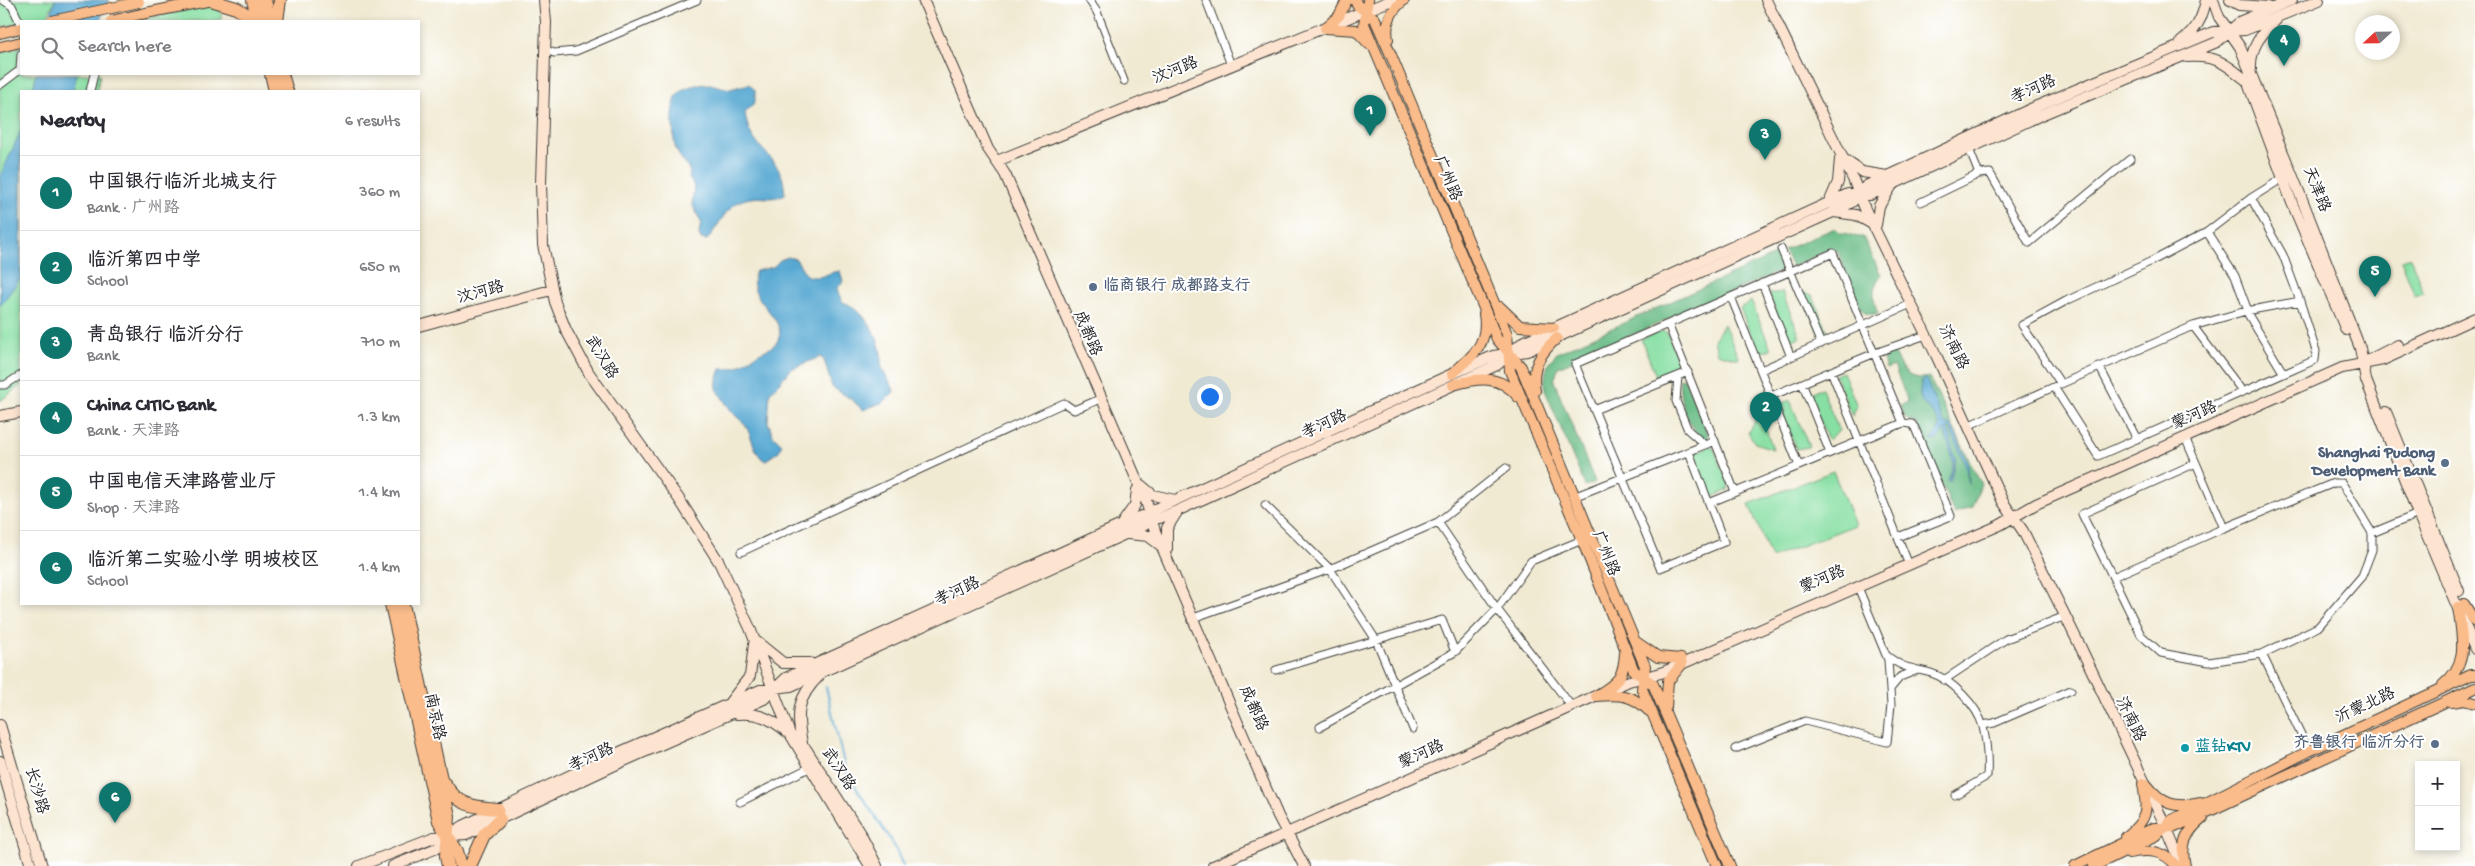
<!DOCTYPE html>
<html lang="en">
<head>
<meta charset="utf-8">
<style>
  :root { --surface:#fff; --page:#f2f2f3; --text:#2b2b33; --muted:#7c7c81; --line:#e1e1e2; --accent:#0f766e }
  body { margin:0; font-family:"Gochi Hand","LXGW WenKai TC",sans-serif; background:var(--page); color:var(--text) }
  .controls { position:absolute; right:15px; bottom:15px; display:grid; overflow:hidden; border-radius:0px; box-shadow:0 2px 8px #0003 }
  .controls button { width:45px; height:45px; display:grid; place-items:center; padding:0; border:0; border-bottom:1px solid var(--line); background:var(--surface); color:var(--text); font:25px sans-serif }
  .compass { position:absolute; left:2355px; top:15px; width:45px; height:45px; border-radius:50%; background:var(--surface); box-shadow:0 2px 8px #0003; rotate:248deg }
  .you { position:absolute; left:1209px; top:396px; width:18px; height:18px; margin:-12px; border:4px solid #fff; border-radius:50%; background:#1a73e8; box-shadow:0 0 0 8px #1a73e833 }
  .badge { display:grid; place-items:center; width:32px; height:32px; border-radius:50%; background:var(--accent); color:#fff; font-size:16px; font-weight:700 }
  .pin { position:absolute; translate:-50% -41px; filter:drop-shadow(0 1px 2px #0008) }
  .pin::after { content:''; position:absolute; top:26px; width:18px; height:15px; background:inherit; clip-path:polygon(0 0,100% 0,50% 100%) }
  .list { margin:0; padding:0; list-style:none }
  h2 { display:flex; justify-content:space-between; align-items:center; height:65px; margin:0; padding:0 20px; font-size:21px }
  h2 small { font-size:16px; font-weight:400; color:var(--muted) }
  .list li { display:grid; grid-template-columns:32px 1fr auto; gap:15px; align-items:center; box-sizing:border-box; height:75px; padding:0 20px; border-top:1px solid var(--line) }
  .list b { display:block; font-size:19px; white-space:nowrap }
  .list p { margin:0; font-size:16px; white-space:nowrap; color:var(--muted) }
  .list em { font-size:16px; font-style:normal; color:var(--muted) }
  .icon { flex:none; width:28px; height:28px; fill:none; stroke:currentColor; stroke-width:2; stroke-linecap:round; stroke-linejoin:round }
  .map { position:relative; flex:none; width:2475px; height:866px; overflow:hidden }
  .search { position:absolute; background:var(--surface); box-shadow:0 2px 8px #0003; left:20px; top:20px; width:400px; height:55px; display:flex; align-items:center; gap:12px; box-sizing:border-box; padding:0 18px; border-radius:0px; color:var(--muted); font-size:19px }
  .panel { position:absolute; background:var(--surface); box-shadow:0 2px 8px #0003; left:20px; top:90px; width:400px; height:515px; border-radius:0px }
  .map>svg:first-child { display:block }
</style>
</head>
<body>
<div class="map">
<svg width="2475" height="866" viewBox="0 0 2475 866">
  <rect width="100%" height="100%" fill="#fff"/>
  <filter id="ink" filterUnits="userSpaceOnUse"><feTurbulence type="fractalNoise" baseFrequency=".02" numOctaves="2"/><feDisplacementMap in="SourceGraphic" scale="10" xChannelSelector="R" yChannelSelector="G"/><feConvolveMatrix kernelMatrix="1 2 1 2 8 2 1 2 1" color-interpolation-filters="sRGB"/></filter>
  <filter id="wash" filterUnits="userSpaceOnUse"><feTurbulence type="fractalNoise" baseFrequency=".0096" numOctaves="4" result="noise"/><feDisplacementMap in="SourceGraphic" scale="20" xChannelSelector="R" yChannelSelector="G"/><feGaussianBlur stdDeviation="1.12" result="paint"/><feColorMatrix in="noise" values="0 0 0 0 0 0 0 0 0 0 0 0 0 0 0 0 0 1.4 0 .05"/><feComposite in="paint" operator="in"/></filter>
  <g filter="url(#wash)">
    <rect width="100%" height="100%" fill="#f1ead3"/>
    <!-- green -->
    <path fill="#87dfa3" stroke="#527e60" d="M0,0H55L46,19L21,21V23L0,27Z
      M208,5L219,8L222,19L210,21H136Z
      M21,47V74H100L97,91H21V385L0,401V53Z
      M2410,257L2424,293L2415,296L2401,260Z
      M1782,292L1800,337L1788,342L1769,294Z
      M1801,292L1812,295L1827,330L1819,333Z
      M1751,301L1771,349L1758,354L1740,308Z
      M1724,324L1739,359L1717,353L1714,340Z
      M1662,331L1667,332L1681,367V372L1658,381L1641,339Z
      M1843,372L1857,406L1852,416L1835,375Z
      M1822,389L1839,431L1828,440L1809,393Z
      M1790,400L1809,447L1796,449L1778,405Z
      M1760,413L1773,449L1755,443L1748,432Z
      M1710,446L1713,447L1729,485L1728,490L1712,497L1693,456L1694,453Z
      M1833,471L1855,525L1771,558L1749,504Z"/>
    <!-- forest -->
    <path fill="#6dbe89" stroke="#446d52" d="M1835,228L1840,233C1849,233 1855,238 1863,237L1881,275C1871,289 1873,299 1878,314H1866L1861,308L1838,252L1832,248L1792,267L1784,250Z
      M1779,253L1785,269L1558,367L1554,381L1595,482L1585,486L1545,390C1544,374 1546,364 1557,353Z
      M1893,352C1903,370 1906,381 1929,377L1981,484L1972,507L1954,514L1917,424L1906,419L1900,406L1908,402L1894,366L1886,369L1883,360L1889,353Z
      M1684,378L1708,434V440L1705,442C1688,426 1678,402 1680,379Z"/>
    <!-- water -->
    <path fill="#57a8d2" stroke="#3a6277" d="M55,0H110L99,21H49Z
      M36,74H77L73,91H33Z
      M710,84L730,89L749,84L755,90V102L745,113C750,148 769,148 781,174C784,180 784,188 785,194C773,201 764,196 751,198C727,201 721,224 707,240L701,239L699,234L701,222L692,204L694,186L689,178L690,172C687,165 681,159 677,152C673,144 674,133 673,125C672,93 678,85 710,84Z
      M21,130V278L0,306V177Z
      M788,257L796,259L807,276C824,280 826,272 840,271L843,281L837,289L842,302C860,306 876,331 880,348C882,354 880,361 882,368C885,377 892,382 894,392L884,402L863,410L851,399L832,387L824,360L820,357L791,369L770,393L768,422L773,435L782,444L779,451L765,461C753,453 753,437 745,425C742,420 737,418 734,414C730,410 718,392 717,388C715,381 719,376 721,369C740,369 741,364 756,355C763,350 773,349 778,340C789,318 742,298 756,271L773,267L780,260Z
      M1926,379L1944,423L1953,427L1968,464L1969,485L1966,468L1950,428L1947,429C1953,438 1950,448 1956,458L1950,482L1948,481C1950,474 1953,467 1953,461C1952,457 1945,432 1944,430L1936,441L1931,440L1940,427C1937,411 1922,408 1920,396C1919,391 1921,385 1922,380Z"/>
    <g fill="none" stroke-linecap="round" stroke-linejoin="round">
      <!-- stream -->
      <path stroke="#57a8d2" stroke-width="2" d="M826,687L846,772L895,847L903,866
        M1145,866H1160"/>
    </g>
  </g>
  <g filter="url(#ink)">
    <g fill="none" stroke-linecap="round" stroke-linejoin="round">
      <defs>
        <path id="street" d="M3,0L12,6L21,25
          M1089,0L1097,12L1124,81
          M1206,0L1231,65
          M546,50L554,53L576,51L697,0
          M0,85L20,70L21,54
          M90,91L94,74
          M1969,149L1979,174
          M2251,198L2283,255L2300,301L2246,311L2193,326L2061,384L2022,325L2066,301L2154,260L2207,232L2251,198L2283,178
          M1921,202L1979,174L1990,173L2029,243L2130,159
          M2207,232L2235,276L2248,311
          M1781,249L1821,344
          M1762,283L1791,357
          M1731,297L1799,466
          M2246,311L2284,374
          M1668,324L1735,492
          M2193,326L2243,392
          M2099,366L2137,439
          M1761,370L1911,304
          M1831,371L1907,560
          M1678,376L1676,401L1688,430L1705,445
          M1802,383L1830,453
          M0,385H5L21,375
          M2054,387L2098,456L2315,360L2316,351L2300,301
          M1771,396L1875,353L1926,335
          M1594,410L1688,372
          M1972,424L2058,385
          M2187,442L2224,528
          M1689,452L1724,542L1660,568L1575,364L1833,253L1903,423L1709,503
          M1576,496L1715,441
          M1265,505L1330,569L1376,640L1413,729
          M1438,522L1497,609L1572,707
          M2372,533L2418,514
          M1898,537L1951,516L1915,428L1912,424L1903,423
          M741,552L1064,403L1074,410L1098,400
          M2113,577L2224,528L2334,483H2342L2372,533V550L2362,576L2318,627L2262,654L2209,662L2161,653L2141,635L2082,514L2196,463
          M1196,617L1330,569L1438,522L1506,468
          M2262,654L2309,751
          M1886,655C1905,670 1910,667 1931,673C1951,679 1978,706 1983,727C1987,743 1988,760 1987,776L1955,795
          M1276,670L1442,620L1455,652
          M1944,680L2006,639L2063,617
          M1890,689L1900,677L1915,671
          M1983,725L1994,723L2071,690
          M1320,727L1455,652L1497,609L1531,561L1582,540
          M1735,749L1805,721L1887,742L1891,705L1888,660L1858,587
          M740,802L809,768"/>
        <path id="secondary" d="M544,0L546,22L541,183L543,245L555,302L566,330L589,373L679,499L719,562L750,628L790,734L870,866
          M923,0L988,149L1005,174L1146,501L1155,531L1278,816L1304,866
          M1766,0L1853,179L1865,209L1936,355L2003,502L2023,531L2081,648L2166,827L2182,866
          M2213,0L2219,17L2240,47L2302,199L2360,348L2366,380L2418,514L2475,649
          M2230,0L2239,5L2268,7
          M2181,42C2196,30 2202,20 2206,0
          M2187,57C2216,55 2225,63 2247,81
          M2251,69C2250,47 2261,34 2276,20
          M2249,86L2292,203L2346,330
          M1845,160L1862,172L1887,176
          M997,161L1392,0
          M1829,203L1838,182L1840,159
          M1834,212L1856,215L1872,224
          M1876,225L1879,206L1893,184
          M419,326L551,290
          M2369,360L2398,345
          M2386,412L2459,591
          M0,416L21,412
          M1141,485L1153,495L1175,500
          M1123,522L1135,505L1137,490
          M1128,534L1148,536L1160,545
          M1167,549V528L1177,512
          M757,642L783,663H810
          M730,702L750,676L754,644
          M737,714C758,712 772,719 787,732
          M0,725L42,866
          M802,743C796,713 797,698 819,676
          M806,749L861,835L877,866
          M0,761L31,866
          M359,866L434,837L466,835L615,765L764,699L786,678L818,663L1141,516L1160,518L1179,510L1497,365L1523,342L1848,194L1870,195L2041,115L2217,42L2241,21L2292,0
          M393,866L437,848L447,836L463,826L611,756L760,690L791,686L1145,525L1156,509L1452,374L1493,356L1527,351L1833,212L1852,202L1866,186L2037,106L2213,32L2245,30L2319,0
          M1213,866L1629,681L1661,673L2000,525L2036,504L2342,368L2383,360L2475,318"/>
        <path id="primary" d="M1355,0L1357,5L1375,19L1391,55L1507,334L1510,371L1582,540L1634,671L1653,684L1730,866
          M1368,0L1364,24L1497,339L1521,367L1645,666L1642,689L1717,866
          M141,14L212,0
          M1325,28L1356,30L1369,44
          M1325,28L1339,16L1347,0
          M0,33L21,28
          M1388,39C1385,23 1391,10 1404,0
          M0,47L21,42
          M1500,307L1520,326L1554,328
          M1452,374C1473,356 1489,344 1484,314
          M1453,385C1477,378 1501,374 1518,397
          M1535,391C1531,368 1540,353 1557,338
          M2464,604L2475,622
          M1636,642L1658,657L1681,659
          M2443,685C2470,663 2462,637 2458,607
          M1599,694C1619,682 1624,676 1625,652
          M1596,696C1619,694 1632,694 1649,711
          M2452,702L2464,700L2475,703
          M1666,707L1668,681L1682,664
          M2146,784C2162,804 2174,809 2200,803
          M2126,837C2148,819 2148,811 2143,784
          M2129,853C2148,849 2165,850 2176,866
          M2075,866L2154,828L2175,827L2475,688
          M2094,866L2157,835L2172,820L2309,751L2471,675H2475
          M2185,866C2180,844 2186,832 2203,818"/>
        <path id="highway" d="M210,0L236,8L258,21
          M253,0L258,21
          M265,0L270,21
          M277,21L280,0
          M271,74L275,91
          M282,74L287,91
          M391,604L439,821L457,851L461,866
          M403,604L449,816L446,856L448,866
          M445,784C458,806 475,807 498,809
          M470,866L484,835L500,819"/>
      </defs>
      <!-- street casing -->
      <use href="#street" stroke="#3c3b37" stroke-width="9"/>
      <!-- secondary casing -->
      <use href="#secondary" stroke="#3c3b37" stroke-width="12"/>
      <!-- primary casing -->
      <use href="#primary" stroke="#3c3b37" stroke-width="12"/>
      <!-- highway casing -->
      <use href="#highway" stroke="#3c3b37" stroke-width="14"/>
      <!-- street -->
      <use href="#street" stroke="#fff" stroke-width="7"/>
      <!-- secondary -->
      <use href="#secondary" stroke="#fde4d1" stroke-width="10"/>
      <!-- primary -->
      <use href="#primary" stroke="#fabc8b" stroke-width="10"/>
      <!-- highway -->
      <use href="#highway" stroke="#fabc8b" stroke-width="12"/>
      <defs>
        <path id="primary-bridge" d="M52,21L139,2
          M111,21L141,14"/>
      </defs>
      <!-- primary-bridge casing -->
      <use href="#primary-bridge" stroke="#3c3b37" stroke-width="12" stroke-linecap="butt"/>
      <!-- primary-bridge -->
      <use href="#primary-bridge" stroke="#fabc8b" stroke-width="10"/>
    </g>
  </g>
  <!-- markers -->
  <g fill="#5c6f8a" stroke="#fff" stroke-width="2">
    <circle cx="1093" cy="287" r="5"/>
    <circle cx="2445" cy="463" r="5"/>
    <circle cx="2435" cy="744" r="5"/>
  </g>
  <circle fill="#0f9aa8" stroke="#fff" stroke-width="2" cx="2185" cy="748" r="5"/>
  <g text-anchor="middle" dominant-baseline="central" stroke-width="4" stroke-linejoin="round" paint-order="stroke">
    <!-- street labels -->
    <g font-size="16" fill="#1c1c1c" stroke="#fff">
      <text transform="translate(1176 72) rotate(-22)">汶河路</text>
      <text transform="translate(2034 91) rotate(-24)">孝河路</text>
      <text transform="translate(1446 179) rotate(67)">广州路</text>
      <text transform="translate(2315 190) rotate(68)">天津路</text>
      <text transform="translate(481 294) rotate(-15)">汶河路</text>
      <text transform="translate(1086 334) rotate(67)">成都路</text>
      <text transform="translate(1952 348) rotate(64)">济南路</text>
      <text transform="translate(600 358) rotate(59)">武汉路</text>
      <text transform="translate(2195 417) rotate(-24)">蒙河路</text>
      <text transform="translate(1325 426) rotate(-25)">孝河路</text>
      <text transform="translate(1604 554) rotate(68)">广州路</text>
      <text transform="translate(1823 581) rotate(-23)">蒙河路</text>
      <text transform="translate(958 593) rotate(-25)">孝河路</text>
      <text transform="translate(2366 707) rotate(-25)">沂蒙北路</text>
      <text transform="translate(1252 709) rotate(66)">成都路</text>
      <text transform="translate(433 717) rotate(78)">南京路</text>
      <text transform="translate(2129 720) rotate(64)">济南路</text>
      <text transform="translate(1422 756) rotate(-24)">蒙河路</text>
      <text transform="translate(592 759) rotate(-25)">孝河路</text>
      <text transform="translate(837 770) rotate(57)">武汉路</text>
      <text transform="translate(35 791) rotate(74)">长沙路</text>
    </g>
    <!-- service labels -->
    <g font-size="16" font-weight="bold" fill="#4e5e75" stroke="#fff" text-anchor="end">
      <text x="1103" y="287" text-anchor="start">临商银行 成都路支行</text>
      <text x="2435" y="454">Shanghai Pudong<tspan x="2435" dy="18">Development Bank</tspan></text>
      <text x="2425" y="744">齐鲁银行 临沂分行</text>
    </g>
    <!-- culture labels -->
    <g font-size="16" font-weight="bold" fill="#0d838f" stroke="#fff" text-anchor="start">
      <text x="2195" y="748">蓝钻KTV</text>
    </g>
  </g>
</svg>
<div class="controls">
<button>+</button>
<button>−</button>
</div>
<svg class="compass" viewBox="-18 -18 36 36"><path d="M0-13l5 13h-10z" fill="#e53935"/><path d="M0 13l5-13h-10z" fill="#7c7c81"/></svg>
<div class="you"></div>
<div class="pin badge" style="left:1370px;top:136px">1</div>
<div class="pin badge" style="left:1766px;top:433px">2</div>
<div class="pin badge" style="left:1765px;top:160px">3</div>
<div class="pin badge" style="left:2284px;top:66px">4</div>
<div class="pin badge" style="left:2375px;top:297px">5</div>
<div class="pin badge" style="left:115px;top:823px">6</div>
<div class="search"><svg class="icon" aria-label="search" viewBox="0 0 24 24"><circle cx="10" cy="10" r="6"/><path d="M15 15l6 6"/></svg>Search here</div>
<section class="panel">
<h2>Nearby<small>6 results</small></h2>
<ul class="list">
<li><span class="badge">1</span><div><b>中国银行临沂北城支行</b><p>Bank · 广州路</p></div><em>360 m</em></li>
<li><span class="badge">2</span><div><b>临沂第四中学</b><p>School</p></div><em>650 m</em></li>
<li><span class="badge">3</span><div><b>青岛银行 临沂分行</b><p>Bank</p></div><em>710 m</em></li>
<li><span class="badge">4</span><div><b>China CITIC Bank</b><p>Bank · 天津路</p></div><em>1.3 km</em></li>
<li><span class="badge">5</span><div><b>中国电信天津路营业厅</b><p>Shop · 天津路</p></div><em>1.4 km</em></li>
<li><span class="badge">6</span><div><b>临沂第二实验小学 明坡校区</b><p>School</p></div><em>1.4 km</em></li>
</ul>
</section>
</div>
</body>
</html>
